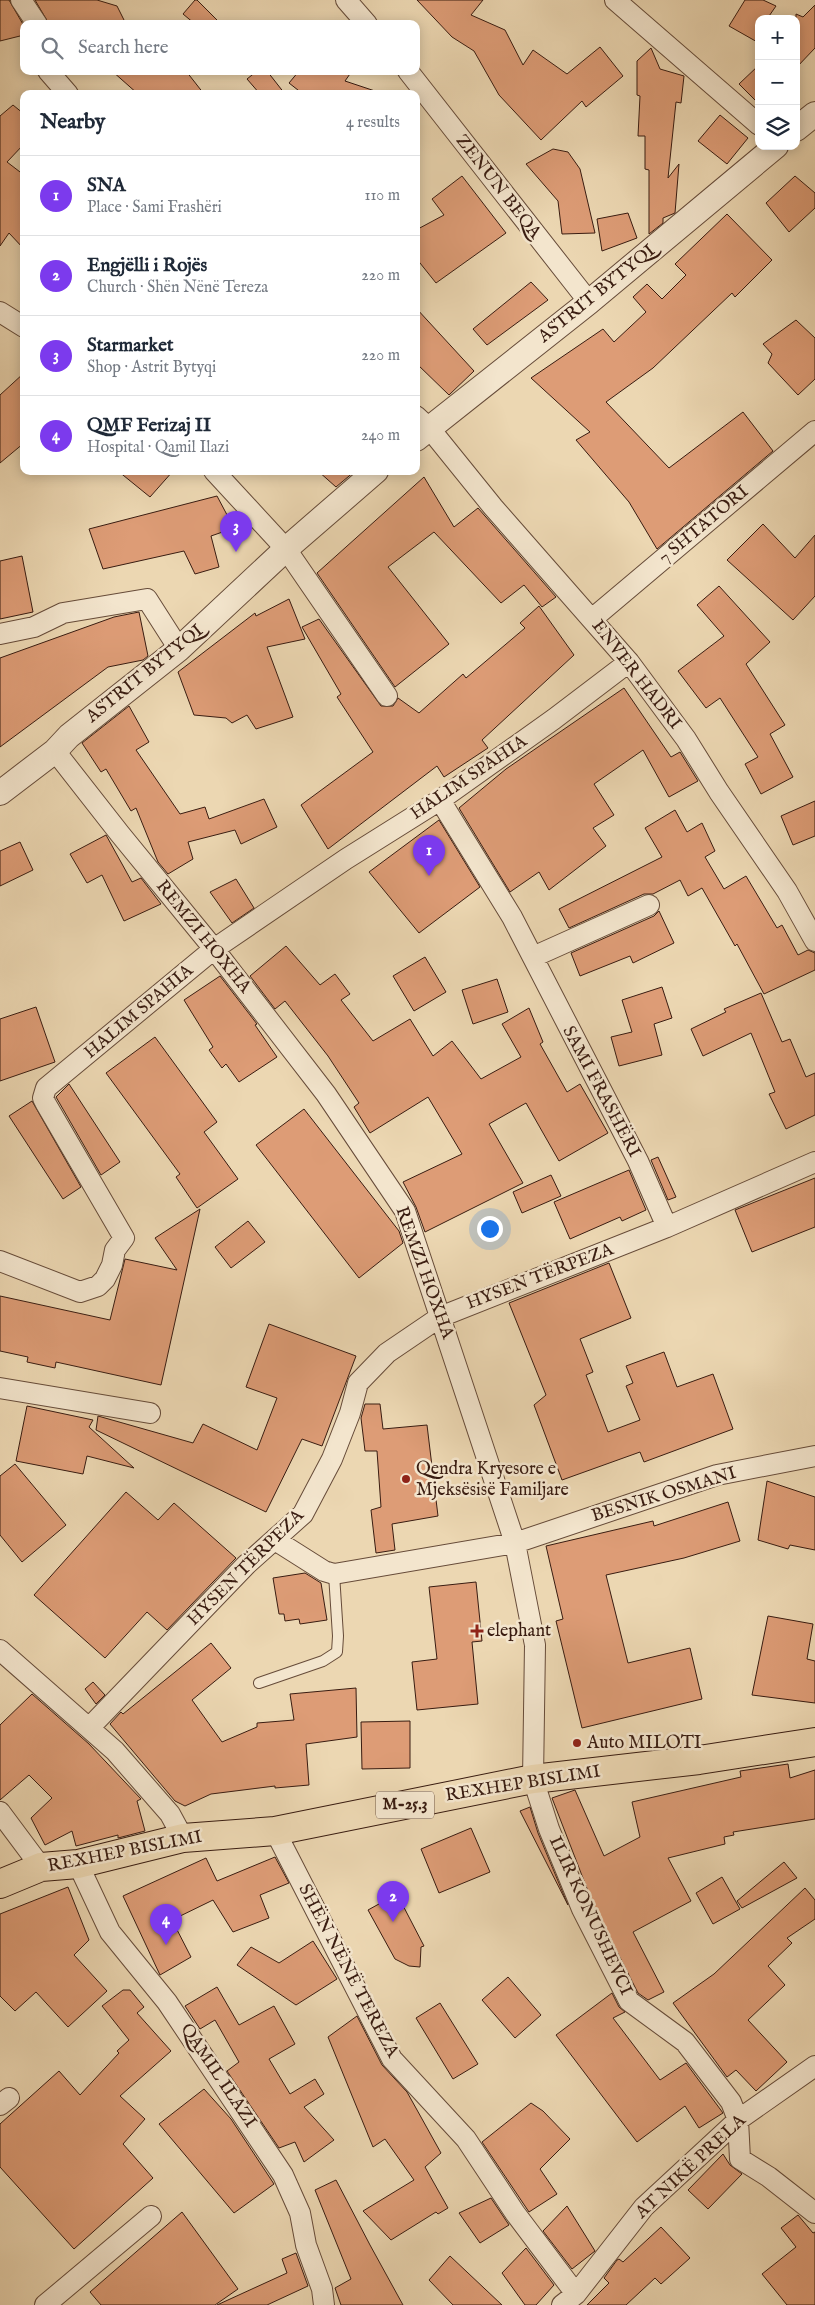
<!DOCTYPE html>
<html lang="en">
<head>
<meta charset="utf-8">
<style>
  :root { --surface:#fff; --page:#f2f2f3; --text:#1f2937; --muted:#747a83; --line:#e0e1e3; --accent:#7c3aed }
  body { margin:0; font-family:"IM FELL English",serif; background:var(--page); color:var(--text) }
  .controls { position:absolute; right:15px; top:15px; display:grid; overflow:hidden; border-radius:10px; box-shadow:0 2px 12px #0003 }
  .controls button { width:45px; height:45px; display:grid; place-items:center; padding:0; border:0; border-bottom:1px solid var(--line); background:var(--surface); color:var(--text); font:25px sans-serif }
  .you { position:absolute; left:489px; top:1228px; width:18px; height:18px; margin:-12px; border:4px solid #fff; border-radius:50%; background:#1a73e8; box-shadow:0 0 0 8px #1a73e833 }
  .badge { display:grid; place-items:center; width:32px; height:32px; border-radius:50%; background:var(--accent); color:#fff; font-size:16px; font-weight:700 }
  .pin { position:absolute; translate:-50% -41px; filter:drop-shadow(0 1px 2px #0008) }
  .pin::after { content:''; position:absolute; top:26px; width:18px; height:15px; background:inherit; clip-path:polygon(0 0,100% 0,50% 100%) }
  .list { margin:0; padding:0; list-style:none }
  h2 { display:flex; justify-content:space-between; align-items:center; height:65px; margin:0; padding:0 20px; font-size:21px }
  h2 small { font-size:16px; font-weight:400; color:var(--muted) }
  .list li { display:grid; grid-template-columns:32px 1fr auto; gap:15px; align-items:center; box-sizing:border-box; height:80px; padding:0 20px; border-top:1px solid var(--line) }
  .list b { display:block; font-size:19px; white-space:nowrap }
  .list p { margin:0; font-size:16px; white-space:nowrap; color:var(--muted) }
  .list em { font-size:16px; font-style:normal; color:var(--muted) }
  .icon { flex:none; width:28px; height:28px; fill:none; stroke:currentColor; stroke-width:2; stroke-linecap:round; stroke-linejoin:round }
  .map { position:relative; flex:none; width:815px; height:2305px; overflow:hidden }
  .search { position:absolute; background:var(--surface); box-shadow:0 2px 12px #0003; left:20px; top:20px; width:400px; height:55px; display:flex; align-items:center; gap:12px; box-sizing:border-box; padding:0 18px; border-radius:10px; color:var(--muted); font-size:19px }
  .panel { position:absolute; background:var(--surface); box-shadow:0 2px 12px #0003; left:20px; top:90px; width:400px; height:385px; border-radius:10px }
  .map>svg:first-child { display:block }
</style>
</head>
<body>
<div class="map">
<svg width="815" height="2305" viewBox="0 0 815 2305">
  <rect width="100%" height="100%" fill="#ecd7b2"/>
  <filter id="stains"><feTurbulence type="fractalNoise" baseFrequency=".004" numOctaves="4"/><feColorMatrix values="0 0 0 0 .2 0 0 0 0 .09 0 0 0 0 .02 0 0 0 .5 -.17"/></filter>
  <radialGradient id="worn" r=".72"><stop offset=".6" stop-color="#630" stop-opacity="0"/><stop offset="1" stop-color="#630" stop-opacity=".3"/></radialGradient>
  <!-- building -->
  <path fill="#dd9c76" stroke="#391c11" d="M0,0H9L24,26V35L0,41Z
    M35,0H97L117,6L126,24H49Z
    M195,0H197L221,24H195L183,14Z
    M417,0H483L471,15L505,30L523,65L533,50L567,74L600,47L623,76L586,107L582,101L541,140L499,95L474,51L452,37Z
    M745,0H763L776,6L767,19H759V43L729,26Z
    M815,5V48L796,68V14L803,17Z
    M651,48L660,69L684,76L681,103L676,102L668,178L679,164L675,213L663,218V223L649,234V170L645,169V136H638L640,96L637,95V61Z
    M759,65V104L739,84Z
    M112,71H186L204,94H138Z
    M257,71H267L285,94H260L247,79Z
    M299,71H352L345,81L375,91V94H303L289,83Z
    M13,105L24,114V144L7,162L24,175V249L9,233L0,246V116Z
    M720,115L748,138L727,164L698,141Z
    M553,149L568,152L580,169L595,233L562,234L558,201L526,164Z
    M462,176L506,233L436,283L416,258V230L444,215L432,199Z
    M795,176L815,193V208L789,232L766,203Z
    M628,213L637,238L602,251L597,219Z
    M727,214L772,260L735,297L732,293L653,368L606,402L669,468L743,412L773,451L657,549L629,502L576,440L590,432L531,378L603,329L614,342L646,312L633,297L647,284L662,299L686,275L675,264Z
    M531,282L548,300L487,345L473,329Z
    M416,308L474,371L449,395L416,363Z
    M796,320L815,338V379L798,395L768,363L772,354L763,344Z
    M24,373V443L0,463V395Z
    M118,471H173L150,497Z
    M318,471H355L336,487Z
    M424,477L454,527L478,508L556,597L542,607L524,585L501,603L434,532L388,567L449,644L395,687L317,573Z
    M217,496L234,528L211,536L219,567L195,574L184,551L103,569L89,529Z
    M763,524L795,558L815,535V596L793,620L727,560Z
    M22,556L33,612L0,619V561Z
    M719,586L770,642L746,664L785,725L770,734L793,777L761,794L745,764L758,757L720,698L706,708L678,671L724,636L697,605Z
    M289,599L305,639L267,647L293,717L256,729L247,715L232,723L226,718L194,715L178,672L255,613L256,616Z
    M539,606L574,655L482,740L488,748L444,777L437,766L328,849L301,805L373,752L337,697L341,694L302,627L319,619L381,706H393L398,698L419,713L463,674L466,678L525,628L520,623Z
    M139,612L148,656L143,660L108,667L0,747V658L114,617Z
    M624,688L671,757L680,752L698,781L669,797L643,750L594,784L614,815L593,828L606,846L549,890L539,872L510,892L459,808L506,769Z
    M129,706L149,742L136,750L180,814L205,807L209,819L264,799L277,827L241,844L235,830L188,842L193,859L168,874L158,862L136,808L131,811L106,769L101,772L82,743Z
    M815,801V836L793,845L781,816Z
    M675,810L687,832L702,823L715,851L705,857L724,889L746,876L777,928L782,925L798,955L808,950L815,953V970L764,994L737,944L735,946L702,888L688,896L680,880L653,894H644L569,928L559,909L662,857L645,828Z
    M439,820L480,887L419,933L369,872Z
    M106,835L132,882L141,878L161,904L124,921L102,875L87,883L70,854Z
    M20,842L33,870L0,886V851Z
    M236,879L254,908L232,923L210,892Z
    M659,911L674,943L633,963L630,956L580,976L571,953L654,916Z
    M286,946L320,985L335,974L350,994L341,1000L373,1041L410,1019L433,1056L452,1041L481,1079L521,1057L502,1024L529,1008L543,1042L540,1044L567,1092L580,1084L608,1133L559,1161L526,1103L489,1124L523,1183L425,1232L416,1207L403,1182L462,1154L428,1097L370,1133L354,1107L359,1103L328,1056L285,1001L275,1009L250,976Z
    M425,957L446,992L414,1011L393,976Z
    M220,976L257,1024L255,1025L277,1057L239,1082L226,1064L222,1068L209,1050L213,1047L184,1000Z
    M497,979L508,1012L473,1024L462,990Z
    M662,987L672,1018L654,1024L662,1055L619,1066L611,1037L632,1032L622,1000Z
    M761,993L782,1042L790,1039L806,1077L815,1073V1115L786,1129L769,1094L775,1092L751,1033L703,1056L691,1029L726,1012L724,1009Z
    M36,1007L55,1062L0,1081V1019Z
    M155,1037L217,1122L204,1132L238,1179L197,1208L176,1177L180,1174L106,1073Z
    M69,1084L120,1162L101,1175L56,1097Z
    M32,1101L81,1187L63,1199L9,1116Z
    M304,1109L399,1231L403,1243L359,1278L256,1145Z
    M658,1157L676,1197L668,1200L651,1160Z
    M629,1170L646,1210L622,1221L620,1217L570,1239L554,1202Z
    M551,1175L561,1196L522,1213L513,1192Z
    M815,1178V1227L752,1252L735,1210Z
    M200,1209L161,1385L56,1362L55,1368L27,1362L28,1357L0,1351V1296L110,1320L125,1259L177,1270L155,1238Z
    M248,1221L265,1242L231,1268L215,1247Z
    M609,1263L631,1318L580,1339L593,1372L586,1375L608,1432L640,1420L626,1386L633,1383L626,1366L664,1352L677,1387L713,1374L733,1429L644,1462L640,1452L562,1480L534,1405L546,1395L509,1303Z
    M269,1324L356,1356L322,1446L302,1439L266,1512L96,1430L98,1416L193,1443L203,1424L257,1450L277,1398L246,1387Z
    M365,1404H380L383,1429L427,1425L438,1516L392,1524L395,1550L376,1553L371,1510L381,1507L377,1451H365L361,1418Z
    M27,1406L93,1420L89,1427L134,1468L87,1456L83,1474L16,1461Z
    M15,1464L66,1525L22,1562L0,1535V1476Z
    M767,1481L815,1497V1550L790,1545L788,1549L758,1540Z
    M126,1492L158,1520L174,1503L236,1558L167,1630L147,1612L105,1658L34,1595Z
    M728,1502L740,1541L684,1558L606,1575L628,1663L690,1648L702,1699L582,1728L556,1621L563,1619L546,1546L653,1521L654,1526Z
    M305,1573L321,1583L327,1620L300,1624L299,1619L285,1621L284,1614H279L273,1578Z
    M476,1582L482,1641L472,1642L478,1704L417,1710L412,1662L437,1659L429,1587Z
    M768,1616L813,1624L807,1659L815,1661V1703L752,1695Z
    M211,1643L231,1668L192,1700L222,1742L257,1727V1723L294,1720L290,1694L356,1688L357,1737L306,1744L309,1785L275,1788V1786L211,1794L185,1806L175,1801L110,1724L121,1712L123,1714Z
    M93,1682L105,1695L96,1704L85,1689Z
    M32,1694L89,1744L141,1799L137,1801L145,1831L118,1838V1835L76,1846L72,1831L45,1845L31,1818L52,1798L29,1775L0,1800V1725Z
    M410,1721V1768L362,1769L361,1722Z
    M788,1764L790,1778L815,1770V1819L733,1832L734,1835L724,1837L725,1844L668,1858L691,1901L633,1932L664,1992L648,2000L638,1993L593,1904L552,1798L575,1790L604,1856L640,1837L632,1802L741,1777L740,1771Z
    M530,1807L538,1833L568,1905L520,1811Z
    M471,1828L490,1872L439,1893L421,1849Z
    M275,1857L289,1883L260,1895L269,1918L233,1932L213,1900L172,1920L191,1957L160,1975L123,1896L206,1858L217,1881Z
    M784,1862L797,1878L742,1908L737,1901Z
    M722,1877L740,1909L713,1924L696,1893Z
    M68,1887L89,1940L74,1955L107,1991L68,2027L36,1992L15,2011L0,1996V1914Z
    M805,1888L815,1900V1919L787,1938L792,1943L768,1966L785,1985L748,2020L787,2062L756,2091L736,2070L727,2077L673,2003L714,1974Z
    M397,1894L424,1946L421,1947L420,1967L409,1966L395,1959L368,1910Z
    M313,1941L337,1979L296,2005L237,1965L251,1947L279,1963Z
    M508,1977L541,2015L515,2038L482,2000Z
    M217,1987L239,2025L274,2006L295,2044L269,2059L290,2094L315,2079L324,2094L304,2107L334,2140L304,2162L295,2142L279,2148L227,2071L239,2062L215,2020L200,2029L185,2006Z
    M123,1990H130L144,2007L137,2013L171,2051L120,2096L145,2119L123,2144L153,2178L74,2249L0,2167V2124L59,2071L80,2095L119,2053L117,2051L129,2040L102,2006Z
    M612,1993L619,2007L625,2012L613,2018L660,2080L686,2063L723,2113L699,2128L685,2106L637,2142L556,2035Z
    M440,2003L478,2064L453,2079L416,2018Z
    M357,2016L382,2065L407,2092L441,2153L425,2167L448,2208L438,2214L436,2212L391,2240L363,2211L414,2180L385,2139L373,2147L328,2037Z
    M204,2089L231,2119L274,2184L234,2213L159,2124Z
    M531,2103L543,2111L570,2139L540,2169L557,2194L529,2212L482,2142Z
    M723,2154L730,2165L742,2174L708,2209L688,2190Z
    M336,2180L370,2245L403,2305H341L335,2288L351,2279L315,2190Z
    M491,2198L509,2225L480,2243L459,2213Z
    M567,2206L595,2251L572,2269L543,2231Z
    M182,2212L238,2289L215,2305H101L90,2292Z
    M798,2215L813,2233L815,2232V2305H787L762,2274L796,2247L781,2228Z
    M661,2227L690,2258L661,2284L655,2278L626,2305H587L609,2283L604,2278L617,2260L619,2259L623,2262Z
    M526,2248L554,2285L536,2305H525L502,2273Z
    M296,2253L308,2286L267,2305H217L287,2273L282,2259Z
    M450,2256L502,2305H453L429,2280Z"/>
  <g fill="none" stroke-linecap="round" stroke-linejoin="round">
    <defs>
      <path id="service" d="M259,1683L323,1661L337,1652L338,1636L334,1574"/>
      <path id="minor" d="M21,0L37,24
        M346,0L367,24
        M615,0L759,125
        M48,71L68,94
        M408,71L589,302
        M0,312L24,327
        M416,416L430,429L493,507L629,662L686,739L719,792L787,891L815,941
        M214,471L286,549L387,696
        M592,619L815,431
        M0,634L34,627L63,613L147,599L179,649
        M55,751L120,834L214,949L326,1094L405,1211L515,1543L535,1645L533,1779L549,1829L582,1909L629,2001L685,2042L731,2102L738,2120L740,2159L769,2177L815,2213
        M440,800L512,917L638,1161L667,1227
        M533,957L649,905
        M0,1261L80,1292L98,1286L105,1279L112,1265L115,1250L124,1238L46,1104L43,1098L46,1088L214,949L346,859L440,800L554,719L629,662
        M0,1388L150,1413
        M275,1540L324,1571L334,1574L515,1543L717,1475L815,1456
        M0,1650L115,1751L170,1814L183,1838
        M90,1727L246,1565L303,1514L332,1459L350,1413L358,1383L387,1353L440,1317L667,1227L815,1162
        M0,1812L41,1867
        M275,1831L392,2059L466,2139L515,2213L576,2294
        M78,1864L110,1932L167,2002L283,2175L300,2213L306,2245L322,2289L324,2305
        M0,2105L9,2098
        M45,2305L151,2216
        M562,2305L576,2294L644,2207L738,2120L815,2066"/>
      <path id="tertiary" d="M796,129L815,114
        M416,439L589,302L776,146
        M0,793L55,751L69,736L179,649L286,549L376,471"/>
      <path id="primary" d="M0,1884L41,1867L78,1864L183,1838L275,1831L533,1779L699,1760L815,1742"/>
    </defs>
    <!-- service casing -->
    <use href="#service" stroke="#664b39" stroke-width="12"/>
    <!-- minor casing -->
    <use href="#minor" stroke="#664b39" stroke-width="22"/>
    <!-- tertiary casing -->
    <use href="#tertiary" stroke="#664b39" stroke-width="26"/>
    <!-- primary casing -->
    <use href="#primary" stroke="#391c11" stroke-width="30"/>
    <!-- service -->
    <use href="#service" stroke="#f3e5cd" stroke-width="10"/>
    <!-- minor -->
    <use href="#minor" stroke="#f3e5cd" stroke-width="20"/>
    <!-- tertiary -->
    <use href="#tertiary" stroke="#f3e5cd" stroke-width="24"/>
    <!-- primary -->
    <use href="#primary" stroke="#ecd7b2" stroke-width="28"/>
  </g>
  <!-- markers -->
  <g fill="#8f2418" stroke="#f3e5cd" stroke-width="2">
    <circle cx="406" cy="1479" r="5"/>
    <path d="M474.5 1623.5h5v5h5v5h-5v5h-5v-5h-5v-5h5z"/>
    <circle cx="577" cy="1743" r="5"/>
  </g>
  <g text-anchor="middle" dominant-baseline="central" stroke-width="5" stroke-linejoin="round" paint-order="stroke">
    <!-- shield labels -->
    <rect fill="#f3e5cd" stroke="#715849" stroke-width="1" x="376" y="1791.5" width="58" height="27" rx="4"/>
    <g font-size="16" font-weight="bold" fill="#391c11">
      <text x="405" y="1805">M-25.3</text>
    </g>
    <!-- street labels -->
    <g font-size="18" fill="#391c11" stroke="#f3e5cd">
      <text transform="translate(498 187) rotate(52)">ZENUN BEQA</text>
      <text transform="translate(597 294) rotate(-39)">ASTRIT BYTYQI</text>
      <text transform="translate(704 525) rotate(-40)">7 SHTATORI</text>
      <text transform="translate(145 674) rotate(-39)">ASTRIT BYTYQI</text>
      <text transform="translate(636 675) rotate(52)">ENVER HADRI</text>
      <text transform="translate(469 778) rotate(-34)">HALIM SPAHIA</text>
      <text transform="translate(203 937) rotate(51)">REMZI HOXHA</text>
      <text transform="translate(139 1012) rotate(-40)">HALIM SPAHIA</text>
      <text transform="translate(601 1092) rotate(62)">SAMI FRASHËRI</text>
      <text transform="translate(424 1273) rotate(70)">REMZI HOXHA</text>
      <text transform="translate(540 1277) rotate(-21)">HYSEN TËRPEZA</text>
      <text transform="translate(664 1495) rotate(-17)">BESNIK OSMANI</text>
      <text transform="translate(246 1568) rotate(-45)">HYSEN TËRPEZA</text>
      <text transform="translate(523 1784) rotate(-9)">REXHEP BISLIMI</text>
      <text transform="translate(125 1852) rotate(-11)">REXHEP BISLIMI</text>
      <text transform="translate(590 1916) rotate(65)">ILIR KONUSHEVCI</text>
      <text transform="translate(348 1971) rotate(62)">SHËN NËNË TEREZA</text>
      <text transform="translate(218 2076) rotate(56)">QAMIL ILAZI</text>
      <text transform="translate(691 2167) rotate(-43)">AT NIKË PRELA</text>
    </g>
    <!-- poi labels -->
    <g font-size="18" fill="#391c11" stroke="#f3e5cd" text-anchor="start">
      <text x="416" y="1469">Qendra Kryesore e<tspan x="416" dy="21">Mjeksësisë Familjare</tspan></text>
      <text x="487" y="1631">elephant</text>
      <text x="587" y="1743">Auto MILOTI</text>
    </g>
  </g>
  <rect width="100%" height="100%" filter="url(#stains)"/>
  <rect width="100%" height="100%" fill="url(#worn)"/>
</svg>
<div class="controls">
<button>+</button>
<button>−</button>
<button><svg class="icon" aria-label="layers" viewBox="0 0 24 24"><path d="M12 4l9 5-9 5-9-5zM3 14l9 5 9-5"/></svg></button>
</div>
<div class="you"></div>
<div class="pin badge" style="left:429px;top:876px">1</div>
<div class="pin badge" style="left:393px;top:1922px">2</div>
<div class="pin badge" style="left:236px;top:552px">3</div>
<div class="pin badge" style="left:166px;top:1945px">4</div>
<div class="search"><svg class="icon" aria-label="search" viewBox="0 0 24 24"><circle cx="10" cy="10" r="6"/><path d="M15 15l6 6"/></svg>Search here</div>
<section class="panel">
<h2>Nearby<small>4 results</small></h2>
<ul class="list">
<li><span class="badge">1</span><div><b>SNA</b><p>Place · Sami Frashëri</p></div><em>110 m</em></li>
<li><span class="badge">2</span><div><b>Engjëlli i Rojës</b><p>Church · Shën Nënë Tereza</p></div><em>220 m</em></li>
<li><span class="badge">3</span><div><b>Starmarket</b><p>Shop · Astrit Bytyqi</p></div><em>220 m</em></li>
<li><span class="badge">4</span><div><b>QMF Ferizaj II</b><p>Hospital · Qamil Ilazi</p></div><em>240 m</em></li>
</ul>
</section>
</div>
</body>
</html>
